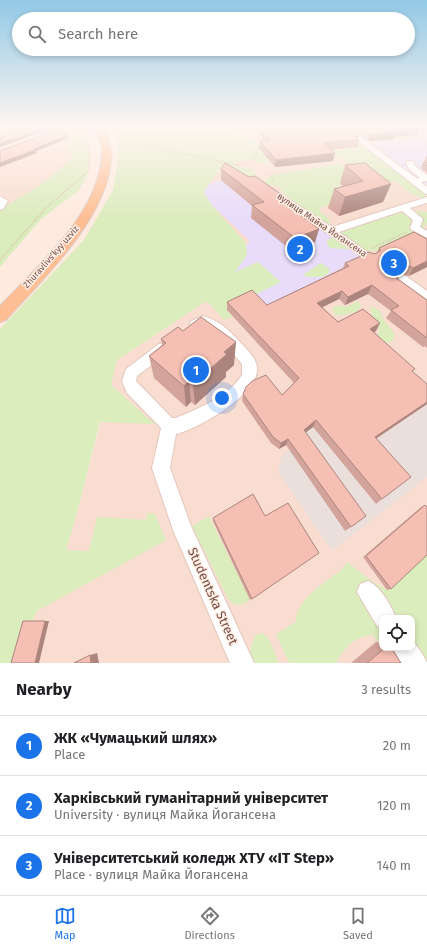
<!DOCTYPE html>
<html lang="en">
<head>
<meta charset="utf-8">
<style>
  :root { --surface:#fff; --page:#f6f6f6; --text:#202124; --muted:#757577; --line:#e0e0e0; --accent:#1a73e8 }
  body { margin:0; font-family:"Fira Sans",sans-serif; background:var(--page); color:var(--text) }
  .controls { position:absolute; right:12px; bottom:12px; display:grid; overflow:hidden; border-radius:8px; box-shadow:0 2px 6px #0003 }
  .controls button { width:36px; height:36px; display:grid; place-items:center; padding:0; border:0; border-bottom:1px solid var(--line); background:var(--surface); color:var(--text); font:20px sans-serif }
  .you { position:absolute; left:222px; top:398px; width:14px; height:14px; margin:-10px; border:3px solid #fff; border-radius:50%; background:#1a73e8; box-shadow:0 0 0 6px #1a73e833 }
  .badge { display:grid; place-items:center; width:26px; height:26px; border-radius:50%; background:var(--accent); color:#fff; font-size:13px; font-weight:700 }
  .pin { position:absolute; translate:-50% -50%; border:2px solid #fff; box-shadow:0 1px 4px #0006 }
  .list { margin:0; padding:0; list-style:none }
  h2 { display:flex; justify-content:space-between; align-items:center; height:52px; margin:0; padding:0 16px; font-size:17px }
  h2 small { font-size:13px; font-weight:400; color:var(--muted) }
  .list li { display:grid; grid-template-columns:26px 1fr auto; gap:12px; align-items:center; box-sizing:border-box; height:60px; padding:0 16px; border-top:1px solid var(--line) }
  .list b { display:block; font-size:15px; white-space:nowrap }
  .list p { margin:0; font-size:13px; white-space:nowrap; color:var(--muted) }
  .list em { font-size:13px; font-style:normal; color:var(--muted) }
  .icon { flex:none; width:22px; height:22px; fill:none; stroke:currentColor; stroke-width:2; stroke-linecap:round; stroke-linejoin:round }
  .map { position:relative; flex:none; width:427px; height:663px; overflow:hidden }
  .search { position:absolute; background:var(--surface); box-shadow:0 2px 6px #0003; left:12px; right:12px; top:12px; height:44px; display:flex; align-items:center; gap:10px; box-sizing:border-box; padding:0 14px; border-radius:22px; color:var(--muted); font-size:15px }
  .sheet { height:232px; background:var(--surface) }
  nav { display:flex; justify-content:space-around; align-items:center; box-sizing:border-box; height:56px; border-top:1px solid var(--line); background:var(--surface); font-size:11px; color:var(--muted) }
  nav a { display:grid; justify-items:center; gap:2px }
  nav .on { color:var(--accent) }
  .map>svg:first-child { display:block }
</style>
</head>
<body>
<div class="map">
<svg width="427" height="663" viewBox="0 0 427 663">
  <rect width="100%" height="100%" fill="#feeadf"/>
  <!-- residential -->
  <path fill="#f8ddd0" fill-rule="evenodd" d="M0,126H67L0,150Z
    M226,126H427V137L360,143L427,195V663H13L66,550L77,513L117,360L205,302L209,303L246,243L212,206L204,192ZM382,618H412V648H382Z
    M76,127L86,141L88,168L0,238V154Z"/>
  <!-- industrial -->
  <path fill="#ebdfdb" d="M381,347L427,387V477L332,551L278,472L282,455L308,436L277,397Z"/>
  <!-- education -->
  <path fill="#e8dcfa" d="M417,137H427V185L372,143Z
    M236,175L368,256L245,323L209,285L250,241L195,189Z"/>
  <!-- green -->
  <path fill="#dbecbd" d="M118,126H233L234,128L244,132L259,144L331,146L343,149L359,148L342,127L427,193V199C414,197 406,189 396,181L385,183L391,187V189H387L362,176L344,160L335,156H314L262,163L254,162L253,159L235,162L234,165L252,170L256,175L251,180L226,170H218L204,192L212,206L246,243L247,255L235,272L258,262L281,282L227,309L233,316L224,320L209,303L205,302L117,360L111,385L155,424L100,422L77,513L66,550L89,551L97,517L146,520L147,513L155,514L166,540L37,611L13,663H0V329L84,240L113,190L119,154L116,128Z
    M74,133L86,137L90,156L87,177L78,191L41,219L0,267V210C26,193 51,181 73,157L69,150Z
    M339,164L348,170L341,183L340,185L343,188L332,204L320,208V212L329,219L330,224L326,225C310,213 289,202 278,186L267,185L265,182L269,177L277,174Z
    M402,209L427,212V223L423,228L427,233V248L386,247L373,251L330,248L327,244V241L346,227Z
    M321,263L330,269L328,274L322,277H306L304,274Z
    M358,301L361,306L357,312L342,315H335L332,308L338,305L346,307Z
    M370,307H374L380,311L383,319L395,334L393,340L388,343L381,342L376,336L379,331L378,325L373,319Z
    M209,516L250,600L243,604L235,605L228,599L192,526Z
    M427,543V663H397L384,648H412V618H382V646L372,635C353,637 345,647 336,663H289L276,634L296,622C295,600 326,582 342,569L347,562L372,581L387,590Z
    M263,633L268,638L279,663H253C248,653 251,644 256,635Z"/>
  <g fill="none" stroke-linecap="round" stroke-linejoin="round">
    <defs>
      <path id="minor" d="M63,126H72L43,138L38,137Z
        M252,126H273L270,128L250,129L249,128Z
        M339,126H346L416,178H420L409,169L406,163L407,161H413L415,166L427,175V181L421,182L427,187V194L424,193Z
        M267,185L332,227L427,197V203L410,208L423,219L420,227L427,231V238L412,230L410,228L413,220L402,211L339,232L376,258L371,261L367,260L264,190L263,188L264,186Z
        M0,196L8,201L3,209L0,210Z
        M402,275L406,276L427,291V301L423,300L398,282L396,279L398,276Z
        M203,316C220,321 228,329 240,342C246,349 256,357 257,367C260,394 198,429 176,434L170,468L191,526L254,663H230L173,530L152,468L161,428L127,393L122,381L126,369L159,344L164,343L169,344L171,348L169,352L137,376L136,381L172,418H176C199,408 228,397 242,375V364L217,335L204,326L196,329L191,327L190,324L191,321Z
        M368,581C381,587 391,605 396,618H382V628L377,626L357,592L360,584Z
        M412,639L423,655L427,663H401L393,648H412Z"/>
      <path id="major" d="M95,126H103C106,133 110,142 111,149C112,153 111,158 111,161C106,219 43,279 6,320L0,322V306C37,267 94,218 101,162C101,158 102,153 102,149C101,142 97,133 95,126Z"/>
    </defs>
    <!-- minor casing -->
    <use href="#minor" stroke="#e4c6bd" stroke-width="2"/>
    <!-- major casing -->
    <use href="#major" stroke="#d8cdcb" stroke-width="2"/>
    <!-- path-far1 -->
    <path stroke="#d9a298" stroke-width="1.5" stroke-dasharray="0.5 1.5" stroke-linecap="butt" d="M115,138L236,165C257,162 254,160 261,141L255,134
      M363,164L374,162
      M270,175L273,181
      M382,178L395,182
      M71,186L89,171C90,154 90,139 79,126"/>
    <!-- path -->
    <path stroke="#d9a298" stroke-width="2" stroke-dasharray="0.5 2" stroke-linecap="butt" d="M372,248L407,232
      M0,260L44,210L72,185"/>
    <!-- minor -->
    <use href="#minor" fill="#fff" fill-rule="evenodd"/>
    <!-- major -->
    <use href="#major" fill="#ffbe94" fill-rule="evenodd"/>
  </g>
  <!-- wall -->
  <path fill="#d3a49b" d="M257,126H347L359,140L357,147L330,150L333,161L275,167L259,148L260,141L264,140L256,130Z
    M348,126H427V130L419,131L417,135L394,137V139L369,141Z
    M427,155V173L421,168L423,163L427,162L424,161Z
    M345,165L391,184L383,202L339,216L328,208L334,189L343,186L340,184Z
    M221,169L249,177L282,195L281,201L319,229L315,242L292,251L251,218L252,206L221,180Z
    M427,239V267L409,276L402,274H401L398,279L427,300V348L425,346L423,347L386,318L391,311L368,294L345,305L339,299L322,307L338,322L376,331L374,332L412,371L427,404L376,439L382,499L376,504L313,427L305,433L351,527L345,531L286,445L279,449L271,443L242,401L243,394L282,395L294,383L227,310V302L267,305L343,268L345,263L375,254H376L379,248Z
    M183,331L234,365L226,372V377L195,405L191,402L186,407L154,378L149,356L162,345L161,339Z
    M425,505L391,589L387,590L363,557L421,507Z
    M213,518L252,599L250,600L213,521Z
    M376,642L382,643V648H391L401,663H351Z"/>
  <!-- shaded-wall -->
  <path fill="#ac867e" d="M415,126H427V130L419,131L417,135L394,137V139L369,141L371,134Z
    M47,127L48,130L0,147V144Z
    M68,135L69,138L36,151L37,153L0,167V163Z
    M359,135L357,141L354,136Z
    M335,153L333,161L275,167L276,160Z
    M391,184L383,202L339,216L345,197Z
    M282,195L280,208L276,197Z
    M319,229L315,242L292,251L295,238Z
    M427,261V267L409,276L413,268Z
    M407,265L402,274L398,275L401,274L396,282L390,285L399,270L402,266Z
    M372,285L368,294L345,305L348,297Z
    M342,291L339,299L315,311L317,303Z
    M380,323L376,331L366,337L370,329Z
    M236,342L234,365L226,372V377L195,405L193,384L224,352Z
    M189,381L191,402L186,407L184,386Z
    M427,402V404L369,443L375,437Z
    M316,420L313,427L301,436L304,430Z
    M288,439L286,445L279,449L281,443Z
    M45,621H49L39,663H35Z
    M97,653L99,663H91L90,655Z"/>
  <!-- building -->
  <path fill="#f5bfb4" stroke="#ac867e" d="M34,126H44L47,127L0,144V138Z
    M259,126H347L359,135L354,136L359,140L323,143L335,153L276,160L260,141L270,140Z
    M359,126H416L420,128L394,130L396,132L371,134Z
    M56,130L68,135L34,149L35,150L0,163V151Z
    M427,162V166L423,163Z
    M225,163L249,177L255,176L282,195L276,197L319,229L295,238L252,205L264,202L221,169Z
    M365,163L391,184L345,197L334,189L363,181L345,165Z
    M414,232L427,239V261L413,268L407,265L402,266L399,270L401,274L395,277L427,300V338L391,310L399,306L372,285L348,297L342,291L317,303L338,322L363,309L380,323L370,329L415,369L412,371L427,384V402L375,437L411,477L382,499L316,420L304,430L366,516L351,527L288,439L281,443L273,437L243,394L246,387L252,381L266,375L282,395L299,378L227,302L252,290L267,305L349,266L345,263L366,254L368,252L375,254L381,250L379,248Z
    M201,317L236,342L224,352L227,354L193,384L189,381L184,386L149,356L166,343L161,339L178,327L183,331Z
    M253,494L265,516L288,503L319,553L252,599L213,518Z
    M425,505L427,507V555L391,589L366,556Z
    M23,621H45L35,663H11Z
    M385,648H391L401,663H367Z
    M90,655L91,663H74Z"/>
  <!-- sky -->
  <linearGradient id="sky" x2="0" y2="1"><stop stop-color="#92c9e6"/><stop offset="0.58" stop-color="#fff6f1"/><stop offset="1" stop-color="#fff6f1" stop-opacity="0"/></linearGradient>
  <rect width="427" height="219" fill="url(#sky)"/>
  <g text-anchor="middle" dominant-baseline="central" stroke-width="3" stroke-linejoin="round" paint-order="stroke">
    <!-- far-street labels -->
    <g font-size="9" fill="#754b45" stroke="#fff0e6">
      <text transform="translate(322 225) rotate(34)">вулиця Майка Йогансена</text>
      <text transform="translate(51 257) rotate(-49)">Zhuravlivs'kyy uzviz</text>
    </g>
    <!-- near-street labels -->
    <g font-size="13" fill="#754b45" stroke="#fff0e6">
      <text transform="translate(213 596) rotate(66)">Studentska Street</text>
    </g>
  </g>
</svg>
<div class="controls">
<button><svg class="icon" aria-label="locate" viewBox="0 0 24 24"><circle cx="12" cy="12" r="6"/><path d="M12 2v4M12 18v4M2 12h4M18 12h4"/></svg></button>
</div>
<div class="you"></div>
<div class="pin badge" style="left:196px;top:370px">1</div>
<div class="pin badge" style="left:300px;top:249px">2</div>
<div class="pin badge" style="left:394px;top:263px">3</div>
<div class="search"><svg class="icon" aria-label="search" viewBox="0 0 24 24"><circle cx="10" cy="10" r="6"/><path d="M15 15l6 6"/></svg>Search here</div>
</div>
<section class="sheet">
<h2>Nearby<small>3 results</small></h2>
<ul class="list">
<li><span class="badge">1</span><div><b>ЖК «Чумацький шлях»</b><p>Place</p></div><em>20 m</em></li>
<li><span class="badge">2</span><div><b>Харківський гуманітарний університет</b><p>University · вулиця Майка Йогансена</p></div><em>120 m</em></li>
<li><span class="badge">3</span><div><b>Університетський коледж ХТУ «IT Step»</b><p>Place · вулиця Майка Йогансена</p></div><em>140 m</em></li>
</ul>
</section>
<nav>
<a class="on"><svg class="icon" aria-label="map" viewBox="0 0 24 24"><path d="M3 6l6-2 6 2 6-2v14l-6 2-6-2-6 2zM9 4v14M15 6v14"/></svg>Map</a>
<a><svg class="icon" aria-label="directions" viewBox="0 0 24 24"><path d="M12 3l9 9-9 9-9-9zM9 14v-3h6M13 9l2 2-2 2"/></svg>Directions</a>
<a><svg class="icon" aria-label="saved" viewBox="0 0 24 24"><path d="M7 4h10v16l-5-4-5 4z"/></svg>Saved</a>
</nav>
</body>
</html>
